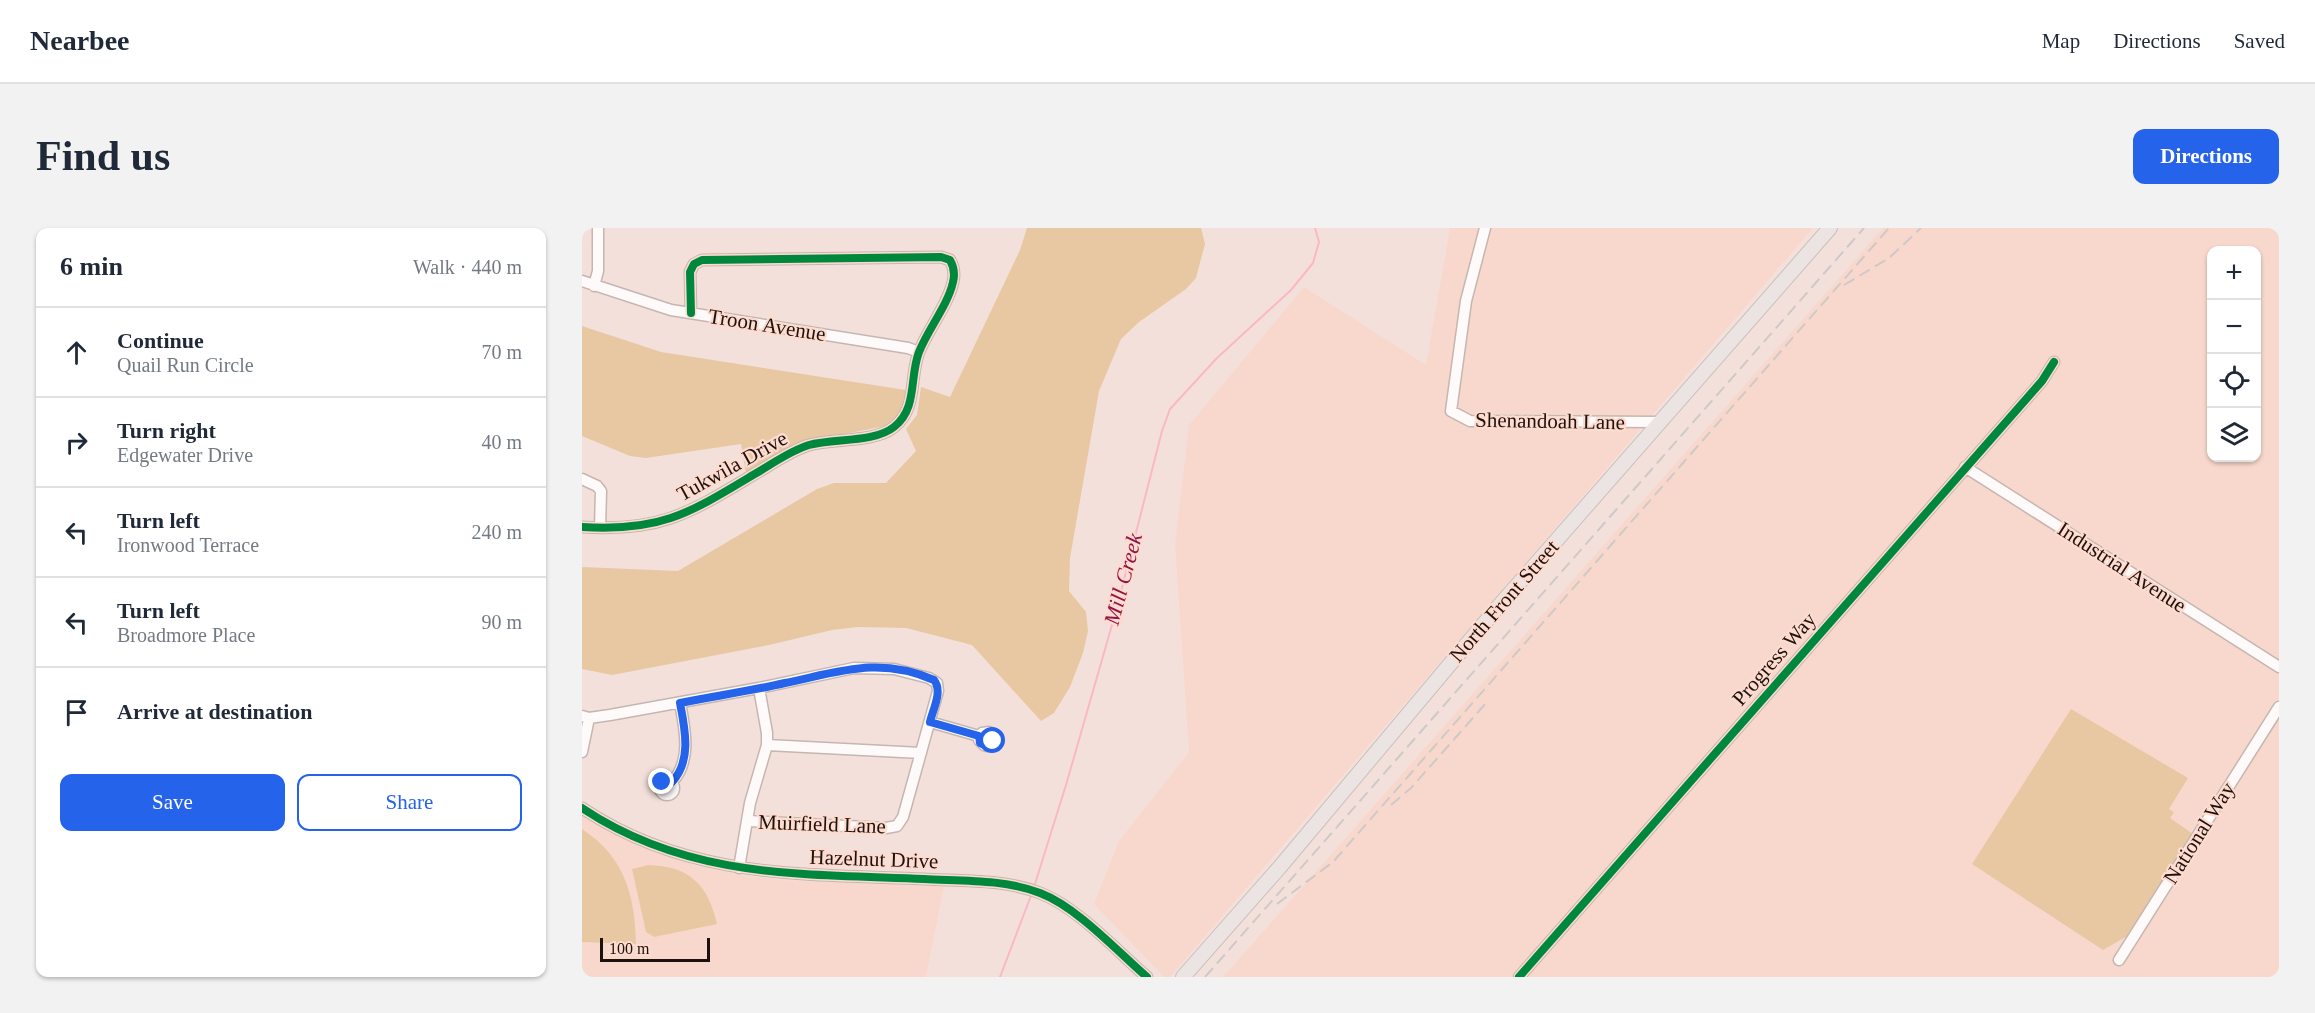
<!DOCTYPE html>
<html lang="en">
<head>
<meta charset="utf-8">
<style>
  :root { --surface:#fff; --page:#f2f2f3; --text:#1f2937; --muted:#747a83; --line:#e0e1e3; --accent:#2563eb }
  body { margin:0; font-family:Georgia,serif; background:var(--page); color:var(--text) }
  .controls { position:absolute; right:18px; top:18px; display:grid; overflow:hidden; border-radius:12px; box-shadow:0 2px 4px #0004 }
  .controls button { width:54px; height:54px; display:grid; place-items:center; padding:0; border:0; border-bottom:2px solid var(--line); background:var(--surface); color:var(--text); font:30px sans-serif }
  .scale { position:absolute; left:18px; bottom:15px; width:110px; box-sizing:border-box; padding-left:6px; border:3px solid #1c110d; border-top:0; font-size:16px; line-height:21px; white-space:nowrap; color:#1c110d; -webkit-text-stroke:4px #fedbcf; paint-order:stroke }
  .stop { position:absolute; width:18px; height:18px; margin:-14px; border:4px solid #2563eb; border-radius:50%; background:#fff }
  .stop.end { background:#2563eb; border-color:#fff; box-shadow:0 2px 6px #0008 }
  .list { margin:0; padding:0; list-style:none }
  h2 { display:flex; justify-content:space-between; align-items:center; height:78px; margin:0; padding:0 24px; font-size:26px }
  h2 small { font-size:20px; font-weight:400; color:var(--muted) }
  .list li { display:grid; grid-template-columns:39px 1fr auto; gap:18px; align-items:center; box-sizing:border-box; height:90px; padding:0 24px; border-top:2px solid var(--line) }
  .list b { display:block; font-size:22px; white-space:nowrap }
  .list p { margin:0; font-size:20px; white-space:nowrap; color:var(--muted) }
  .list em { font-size:20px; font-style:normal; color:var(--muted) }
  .actions { display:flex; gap:12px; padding:18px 24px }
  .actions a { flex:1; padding:14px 0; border:2px solid var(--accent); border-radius:12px; text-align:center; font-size:21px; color:var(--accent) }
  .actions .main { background:var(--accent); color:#fff }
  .icon { flex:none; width:33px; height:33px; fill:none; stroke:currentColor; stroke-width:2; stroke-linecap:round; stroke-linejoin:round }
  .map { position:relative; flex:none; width:1697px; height:749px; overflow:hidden; border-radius:12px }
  header { display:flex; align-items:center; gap:36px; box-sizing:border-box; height:84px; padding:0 30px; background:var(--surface); border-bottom:2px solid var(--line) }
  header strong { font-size:28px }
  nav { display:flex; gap:33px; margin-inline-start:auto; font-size:21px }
  .intro { display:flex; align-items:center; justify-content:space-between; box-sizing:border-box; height:144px; padding:0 36px }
  h1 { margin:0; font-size:42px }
  .button { padding:15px 27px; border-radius:12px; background:var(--accent); color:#fff; font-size:21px; font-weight:700 }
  main { display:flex; gap:36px; padding:0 36px }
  aside { flex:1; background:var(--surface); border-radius:12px; box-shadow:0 2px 4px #0004 }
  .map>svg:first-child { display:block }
</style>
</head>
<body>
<header>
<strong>Nearbee</strong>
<nav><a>Map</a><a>Directions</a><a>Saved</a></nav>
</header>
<div class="intro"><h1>Find us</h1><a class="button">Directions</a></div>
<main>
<aside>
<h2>6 min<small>Walk · 440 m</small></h2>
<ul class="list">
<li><svg class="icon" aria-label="ahead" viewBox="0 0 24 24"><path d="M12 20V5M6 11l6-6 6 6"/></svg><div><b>Continue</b><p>Quail Run Circle</p></div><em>70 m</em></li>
<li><svg class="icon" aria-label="right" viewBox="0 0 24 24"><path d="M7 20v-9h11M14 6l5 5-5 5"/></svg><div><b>Turn right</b><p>Edgewater Drive</p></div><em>40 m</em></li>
<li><svg class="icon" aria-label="left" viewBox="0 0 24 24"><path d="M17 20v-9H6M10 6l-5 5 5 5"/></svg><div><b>Turn left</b><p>Ironwood Terrace</p></div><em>240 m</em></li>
<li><svg class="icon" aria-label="left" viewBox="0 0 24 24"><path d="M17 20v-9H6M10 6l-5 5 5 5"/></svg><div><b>Turn left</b><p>Broadmore Place</p></div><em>90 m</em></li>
<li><svg class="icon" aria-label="arrive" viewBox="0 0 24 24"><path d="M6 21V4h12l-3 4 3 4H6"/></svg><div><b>Arrive at destination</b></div></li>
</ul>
<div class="actions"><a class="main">Save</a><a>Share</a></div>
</aside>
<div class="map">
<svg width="1697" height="749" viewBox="0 0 1697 749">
  <rect width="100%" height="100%" fill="#f4e0da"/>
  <!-- built -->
  <path fill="#f8d8cd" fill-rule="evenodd" d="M868,0H1231L588,749H582L512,676L537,613L607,524L593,316L607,197L722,59L844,137Z
    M1301,0H1697V749H641ZM1630,22H1674V230H1630Z
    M0,587L58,617L112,637L153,646L198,652L362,659L344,749H0Z"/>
  <!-- green -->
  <path fill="#e8c8a2" d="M445,0H619L623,16L614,50L604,61L557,94L539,111L517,163L488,330L487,363L504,384L506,403L501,425L488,459L472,485L459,493L390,417L324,400L276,399L250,402L187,417L30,447L0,441V339L96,343L235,261L252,255H304L334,223L324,201L335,187L339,159L368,169L438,22Z
    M0,98L79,124L324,162C322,180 318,188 303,198L218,215L195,226L164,246L159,216L64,230L48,228L0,208Z
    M1489,481L1606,550L1587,581L1592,584L1588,590L1611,606L1547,707L1521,722L1390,636Z
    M0,601C43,629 53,668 54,716L0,714Z
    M66,637C107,638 126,656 135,696L72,709L64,704L50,641Z"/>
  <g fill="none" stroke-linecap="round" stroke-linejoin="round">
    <!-- stream -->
    <path stroke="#fab8c6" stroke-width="2" d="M452,659L484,557L534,383L580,203L588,181L635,130L709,62L731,35L737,14L733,0
      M418,749L450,665"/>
    <defs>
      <path id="minor" d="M903,0L884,73L869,183L888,193L1077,194
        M0,53L89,82L326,120L337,124
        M12,58L16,43V0
        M1383,239L1697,439
        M0,251L15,258L19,263L18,300
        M0,299C78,304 106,286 171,247C189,237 207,223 227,217C252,210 292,215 312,199C336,180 327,150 337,124C346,101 366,77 371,54C373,46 372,39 368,32L359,29L120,32L112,36L108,44L109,85
        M0,488L7,490L28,487L177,460L272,440L312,441L347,450L355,455L356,463L321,589L315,598L304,600L165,593
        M348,494L397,508L400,505L407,504L410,506L411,513L405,518L402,517L397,512V508
        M185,517L339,525
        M0,524L7,490
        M78 560a7 7 0 1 1 14 0a7 7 0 1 1-14 0Z
        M90,554C110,533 103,501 98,475
        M0,580C106,651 220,646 342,651C380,653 422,651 458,665C495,679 535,723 565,749
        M157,640L168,575L185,517V505L177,460
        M1537,732L1697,479
        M937,749L1460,153L1472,134"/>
      <path id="major" d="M601,749L697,640L916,379L1248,0"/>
    </defs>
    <!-- minor casing -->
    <use href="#minor" stroke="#c5b6b1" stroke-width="13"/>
    <!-- major casing -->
    <use href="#major" stroke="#c9c0bc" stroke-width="16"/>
    <!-- minor -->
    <use href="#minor" stroke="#fdfaf9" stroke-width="10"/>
    <!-- major -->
    <use href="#major" stroke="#ece4e3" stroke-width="14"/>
    <!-- rail -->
    <path stroke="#cec9c7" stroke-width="2" stroke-dasharray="12 6" stroke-linecap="butt" d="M1262,57L1307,30L1339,0
      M809,577L829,560L905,474
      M695,676L751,634L1307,0
      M623,749L1282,0"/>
    <defs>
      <path id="cycleway" d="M0,299C78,304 106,286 171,247C189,237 207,223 227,217C252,210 292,215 312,199C336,180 327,150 337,124C346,101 366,77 371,54C373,46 372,39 368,32L359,29L120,32L112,36L108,44L109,85
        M0,580C106,651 220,646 342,651C380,653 422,651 458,665C495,679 535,723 565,749
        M937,749L1460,153L1472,134"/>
    </defs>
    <!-- cycleway casing -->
    <use href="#cycleway" stroke="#fedbcf" stroke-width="11"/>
    <!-- cycleway -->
    <use href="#cycleway" stroke="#00873e" stroke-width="8"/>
  </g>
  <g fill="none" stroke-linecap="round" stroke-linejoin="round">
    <!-- route -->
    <path stroke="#2563eb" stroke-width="8" d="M80,554L85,552L90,554C110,533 103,501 98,475C133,468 168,463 203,455C257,444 297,428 352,452C361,463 351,481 348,494L397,508L398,515L405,518L411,513"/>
  </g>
  <g text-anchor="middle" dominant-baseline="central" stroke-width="4.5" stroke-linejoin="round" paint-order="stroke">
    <!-- street labels -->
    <g font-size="21" fill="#1c110d" stroke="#fedbcf">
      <text transform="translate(185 97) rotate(9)">Troon Avenue</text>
      <text transform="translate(968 193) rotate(1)">Shenandoah Lane</text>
      <text transform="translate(150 238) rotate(-29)">Tukwila Drive</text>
      <text transform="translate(1540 339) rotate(33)">Industrial Avenue</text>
      <text transform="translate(922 373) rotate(-49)">North Front Street</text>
      <text transform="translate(1192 431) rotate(-49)">Progress Way</text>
      <text transform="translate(240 596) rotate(2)">Muirfield Lane</text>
      <text transform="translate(1617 605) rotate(-58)">National Way</text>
      <text transform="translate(292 631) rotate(2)">Hazelnut Drive</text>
    </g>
    <!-- water labels -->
    <g font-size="22" font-style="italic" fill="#911548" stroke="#fedbcf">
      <text transform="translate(541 351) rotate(-75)">Mill Creek</text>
    </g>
  </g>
</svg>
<div class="controls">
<button>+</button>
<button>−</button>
<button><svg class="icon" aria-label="locate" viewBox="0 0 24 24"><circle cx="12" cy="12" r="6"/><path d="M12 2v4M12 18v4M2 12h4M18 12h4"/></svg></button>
<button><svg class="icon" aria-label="layers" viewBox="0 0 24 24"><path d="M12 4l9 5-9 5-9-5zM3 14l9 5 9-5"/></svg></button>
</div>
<div class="scale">100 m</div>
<div class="stop" style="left:411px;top:513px"></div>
<div class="stop end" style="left:80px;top:554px"></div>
</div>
</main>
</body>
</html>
